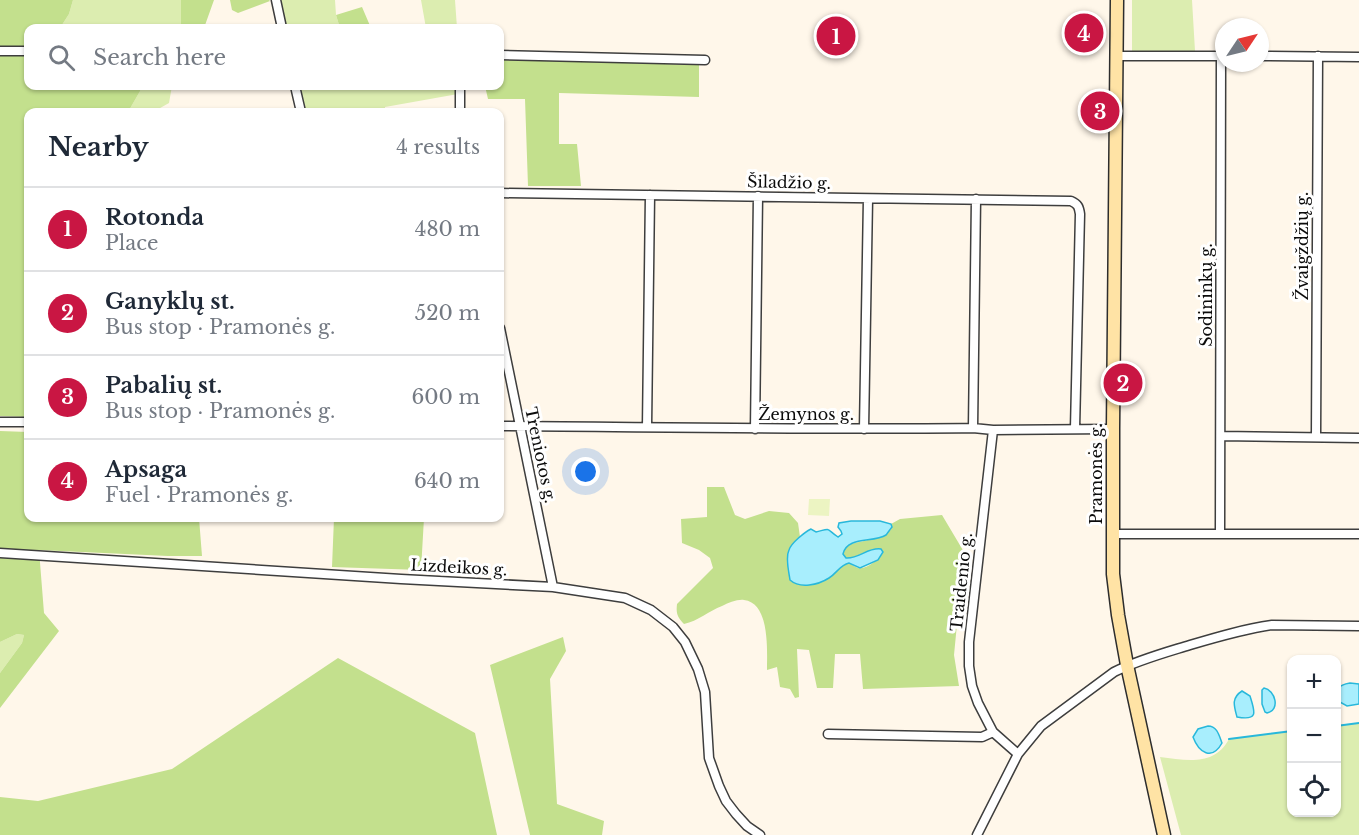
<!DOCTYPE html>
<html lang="en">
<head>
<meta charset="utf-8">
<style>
  :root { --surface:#fff; --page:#f6f6f7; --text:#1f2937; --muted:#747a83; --line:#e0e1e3; --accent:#c91643 }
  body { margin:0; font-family:"Libre Baskerville",serif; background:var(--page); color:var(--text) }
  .controls { position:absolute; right:18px; bottom:18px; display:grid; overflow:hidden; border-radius:12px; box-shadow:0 2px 4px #0004 }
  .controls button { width:54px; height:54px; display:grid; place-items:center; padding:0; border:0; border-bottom:2px solid var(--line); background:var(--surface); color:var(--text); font:30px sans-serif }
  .compass { position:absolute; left:1215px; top:18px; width:54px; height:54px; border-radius:50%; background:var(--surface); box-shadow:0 2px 4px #0004; rotate:55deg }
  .you { position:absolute; left:586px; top:472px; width:21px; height:21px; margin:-15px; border:4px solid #fff; border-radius:50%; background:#1a73e8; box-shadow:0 0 0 9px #1a73e833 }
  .badge { display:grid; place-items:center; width:39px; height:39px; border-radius:50%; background:var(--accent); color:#fff; font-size:20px; font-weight:700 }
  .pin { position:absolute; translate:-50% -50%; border:3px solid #fff; box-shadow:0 2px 6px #0006 }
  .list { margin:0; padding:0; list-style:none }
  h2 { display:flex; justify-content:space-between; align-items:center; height:78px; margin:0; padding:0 24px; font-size:26px }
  h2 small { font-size:20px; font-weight:400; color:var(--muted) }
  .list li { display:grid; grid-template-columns:39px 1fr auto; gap:18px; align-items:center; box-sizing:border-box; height:84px; padding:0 24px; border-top:2px solid var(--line) }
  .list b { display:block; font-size:22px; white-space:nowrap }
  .list p { margin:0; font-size:20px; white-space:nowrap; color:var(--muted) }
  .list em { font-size:20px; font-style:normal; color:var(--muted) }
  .icon { flex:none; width:33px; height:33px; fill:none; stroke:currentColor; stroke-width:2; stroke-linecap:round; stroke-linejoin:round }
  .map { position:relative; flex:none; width:1359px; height:835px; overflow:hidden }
  .search { position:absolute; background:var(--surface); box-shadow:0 2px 4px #0004; left:24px; top:24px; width:480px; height:66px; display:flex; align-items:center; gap:15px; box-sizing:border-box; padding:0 21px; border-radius:12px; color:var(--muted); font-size:22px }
  .panel { position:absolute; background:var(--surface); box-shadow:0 2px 4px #0004; left:24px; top:108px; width:480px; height:414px; border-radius:12px }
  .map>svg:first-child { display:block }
</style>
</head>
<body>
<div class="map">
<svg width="1359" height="835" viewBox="0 0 1359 835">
  <rect width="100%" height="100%" fill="#fff7ea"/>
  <!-- green -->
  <path fill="#dcedb0" d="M73,0H181V28H60L69,14Z
    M280,0H335L336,15L340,28H286Z
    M421,0H455L457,28H426Z
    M1132,0H1192L1195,51L1132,53Z
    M143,86H172L169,103L153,112H128Z
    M298,86H458V94L385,107V112H304Z
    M17,634L24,635L22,643L0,673V642Z
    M1359,723V835H1181L1160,757C1186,760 1214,767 1229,739L1291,731L1292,812H1336L1337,726Z"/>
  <!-- forest -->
  <path fill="#c3e08d" d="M0,0H73L69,14L60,28H28V86H143L128,112H28V417L0,416Z
    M181,0H214L204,28H181Z
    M230,0H269L270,1L238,13L232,10Z
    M362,7L371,28H340L336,15Z
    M500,59L699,65V97L559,93V144H577L581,186H528L525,99H488L485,86H500Z
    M0,431L28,432V518H199L202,556H168L39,550L44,613L59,631L0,708V673L22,643L24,635L17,634L0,642Z
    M707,487H724L735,515L745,519L769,511L789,513L798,523L800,537L789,550L810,585L829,578L843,565L849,563C851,564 855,567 858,568C867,570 879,559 883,552L860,554L853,559L846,558L843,554C846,540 860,544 870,539C878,536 885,531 892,527L891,524L900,519L942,515L964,552L954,655L959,686L863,689L860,654H835L833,688H817L809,650L797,649L799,697L795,698L790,689L780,687L777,667L767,670C767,650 770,603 744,600C738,599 728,603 722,606C709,611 698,621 684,624C677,617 676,613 677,604L713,568L710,558L699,550L682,543L681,519L707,517Z
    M334,518H424L421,570L332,567Z
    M563,637L566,651L550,679L557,804L604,821L602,835H530L490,665Z
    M338,658L475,733L497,835H0V797L38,801L172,769Z"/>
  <!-- pitch -->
  <path fill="#ecf4c2" d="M809,499H830L829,516L808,515Z"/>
  <!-- water -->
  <path fill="#a8eefd" stroke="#28b8db" stroke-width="1.5" d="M851,521H880L891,524L892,527C891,528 887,534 886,535C873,543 847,536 843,554L846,558C859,559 868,547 881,549L883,552L878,560L860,568L849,563C840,565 837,573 829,578C818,585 800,589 790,580C789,572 785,558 789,550C791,543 805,532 811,529L816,532C832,528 825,528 838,537L842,534L841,531L838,527L839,523Z
    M1350,683L1359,684V704L1347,706L1338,701C1335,689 1338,685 1350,683Z
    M1264,688C1275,690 1281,710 1267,713L1265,712L1262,704V690Z
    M1242,691L1250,696C1255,712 1259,721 1237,717C1234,706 1231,698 1242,691Z
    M1208,726C1217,726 1219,735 1222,743C1212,761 1199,753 1193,737L1198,729Z"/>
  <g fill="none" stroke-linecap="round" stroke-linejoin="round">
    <!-- stream -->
    <path stroke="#28b8db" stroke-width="2" d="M1336,726L1359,723
      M1229,739L1292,731"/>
    <defs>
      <path id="street" d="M276,0L282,28
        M0,51H28
        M500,55L705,60
        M1116,56H1224
        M1260,56L1359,57
        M295,86L301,112
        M460,86V112
        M500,193L1071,201C1078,204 1079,207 1080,214L1075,429
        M500,328L553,587
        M0,422H28
        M500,426C657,427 815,430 973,428L993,430L1113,429
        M647,427L650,195
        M973,428L976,199
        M755,429L758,196
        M864,429L868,199
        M993,430L969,642V666L972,686L978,703L993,732L1018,754
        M1221,436L1359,438
        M1316,437L1318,56
        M1112,534H1359
        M1220,534L1221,56
        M0,553L401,579L553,587L625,598L651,610L673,627L685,642L698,669L705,692L709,758L719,786L726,801L736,814L747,826L760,835
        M828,734L982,737L993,732
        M977,835L1018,754L1041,726L1114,672C1138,660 1164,653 1190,645C1217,637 1244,629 1272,625L1359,626"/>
      <path id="secondary" d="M1117,0L1113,429V574L1118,615L1127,665L1164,835"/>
    </defs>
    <!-- street casing -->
    <use href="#street" stroke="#3e3e3e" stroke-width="11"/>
    <!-- secondary casing -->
    <use href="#secondary" stroke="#2d2d2d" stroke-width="15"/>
    <!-- street -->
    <use href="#street" stroke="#fff" stroke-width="8"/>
    <!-- secondary -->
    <use href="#secondary" stroke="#ffe3a5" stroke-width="12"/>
  </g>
  <g text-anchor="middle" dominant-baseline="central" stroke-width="6" stroke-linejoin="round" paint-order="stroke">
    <!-- street labels -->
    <g font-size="16" fill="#0b0b0b" stroke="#fff">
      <text transform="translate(789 182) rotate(1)">Šiladžio g.</text>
      <text transform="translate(1302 246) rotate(-90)">Žvaigždžių g.</text>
      <text transform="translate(1206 295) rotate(-90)">Sodininkų g.</text>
      <text x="806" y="414">Žemynos g.</text>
      <text transform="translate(541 455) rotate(78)">Treniotos g.</text>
      <text transform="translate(1096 474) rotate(-90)">Pramonės g.</text>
      <text transform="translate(459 567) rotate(3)">Lizdeikos g.</text>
      <text transform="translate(961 582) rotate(-84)">Traidenio g.</text>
    </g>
  </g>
</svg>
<div class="controls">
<button>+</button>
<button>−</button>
<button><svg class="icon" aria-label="locate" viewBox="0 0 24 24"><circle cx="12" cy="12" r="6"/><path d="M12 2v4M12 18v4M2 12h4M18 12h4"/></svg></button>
</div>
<svg class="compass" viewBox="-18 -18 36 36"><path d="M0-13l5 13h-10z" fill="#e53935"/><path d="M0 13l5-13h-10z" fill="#747a83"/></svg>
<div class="you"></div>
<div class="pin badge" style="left:836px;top:36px">1</div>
<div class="pin badge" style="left:1123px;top:383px">2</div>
<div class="pin badge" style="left:1100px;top:111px">3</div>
<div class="pin badge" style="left:1084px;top:33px">4</div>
<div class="search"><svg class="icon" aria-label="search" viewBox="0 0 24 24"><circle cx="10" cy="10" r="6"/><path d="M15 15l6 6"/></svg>Search here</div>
<section class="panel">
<h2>Nearby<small>4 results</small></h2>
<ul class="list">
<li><span class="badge">1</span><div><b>Rotonda</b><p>Place</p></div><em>480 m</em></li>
<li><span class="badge">2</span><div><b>Ganyklų st.</b><p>Bus stop · Pramonės g.</p></div><em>520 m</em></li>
<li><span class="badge">3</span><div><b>Pabalių st.</b><p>Bus stop · Pramonės g.</p></div><em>600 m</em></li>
<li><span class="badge">4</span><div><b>Apsaga</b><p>Fuel · Pramonės g.</p></div><em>640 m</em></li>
</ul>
</section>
</div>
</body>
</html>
